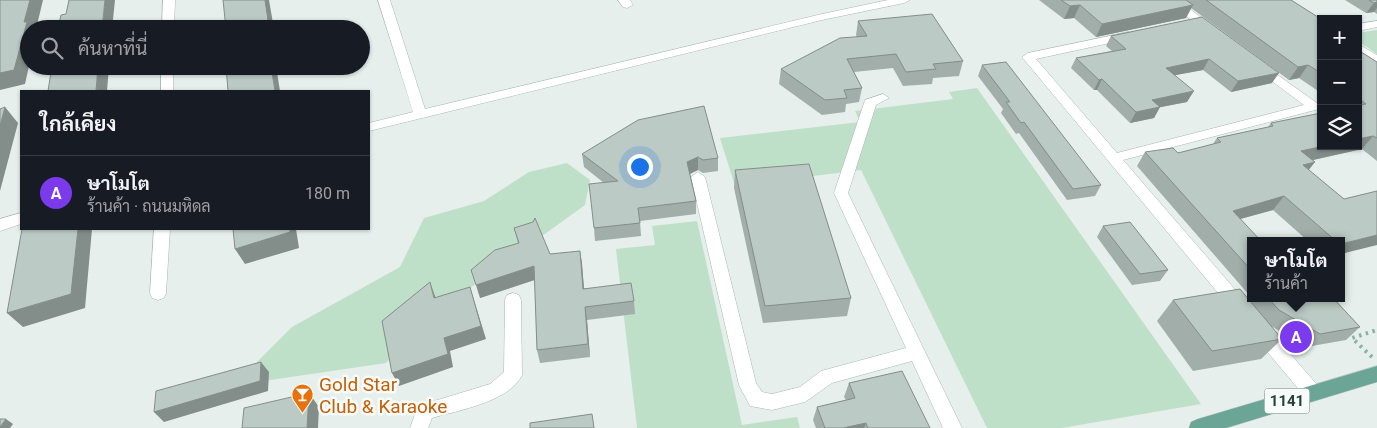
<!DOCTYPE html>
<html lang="th">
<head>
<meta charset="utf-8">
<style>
  :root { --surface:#171b24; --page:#20242c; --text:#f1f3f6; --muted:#9ea1a6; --line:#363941; --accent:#7c3aed }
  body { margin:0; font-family:Roboto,Sarabun,sans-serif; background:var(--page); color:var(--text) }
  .controls { position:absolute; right:15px; top:15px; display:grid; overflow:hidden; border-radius:0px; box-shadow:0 1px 4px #0004 }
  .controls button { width:45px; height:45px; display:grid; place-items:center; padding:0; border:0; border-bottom:1px solid var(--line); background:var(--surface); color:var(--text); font:25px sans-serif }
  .you { position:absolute; left:639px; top:166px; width:18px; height:18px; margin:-12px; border:4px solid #fff; border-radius:50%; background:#1a73e8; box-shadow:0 0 0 8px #1a73e833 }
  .badge { display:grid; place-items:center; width:32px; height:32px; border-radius:50%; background:var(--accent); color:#fff; font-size:16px; font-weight:700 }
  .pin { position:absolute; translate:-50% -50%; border:2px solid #fff; box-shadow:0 1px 5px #0006 }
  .popup { position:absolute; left:1247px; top:237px; width:98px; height:65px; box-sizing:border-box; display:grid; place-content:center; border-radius:0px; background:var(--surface); filter:drop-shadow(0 1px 4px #0005); font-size:16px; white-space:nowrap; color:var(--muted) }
  .popup b { font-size:19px; color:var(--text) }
  .popup::after { content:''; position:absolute; left:50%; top:100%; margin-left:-10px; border:10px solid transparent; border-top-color:var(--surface) }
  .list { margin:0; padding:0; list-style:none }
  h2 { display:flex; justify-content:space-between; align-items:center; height:65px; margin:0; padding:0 20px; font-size:21px }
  h2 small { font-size:16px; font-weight:400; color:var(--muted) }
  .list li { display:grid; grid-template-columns:32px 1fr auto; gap:15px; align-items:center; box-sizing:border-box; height:75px; padding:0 20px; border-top:1px solid var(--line) }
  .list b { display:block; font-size:19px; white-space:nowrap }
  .list p { margin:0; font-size:16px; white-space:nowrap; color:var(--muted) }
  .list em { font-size:16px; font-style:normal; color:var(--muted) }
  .icon { flex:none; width:28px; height:28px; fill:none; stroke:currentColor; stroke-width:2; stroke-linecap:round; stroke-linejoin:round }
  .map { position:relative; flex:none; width:1377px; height:428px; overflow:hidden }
  .search { position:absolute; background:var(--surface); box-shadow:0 1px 4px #0004; left:20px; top:20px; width:350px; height:55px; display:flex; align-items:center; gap:12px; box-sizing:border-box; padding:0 18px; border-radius:28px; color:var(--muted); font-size:19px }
  .panel { position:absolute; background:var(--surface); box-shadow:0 1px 4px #0004; left:20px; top:90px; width:350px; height:140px; border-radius:0px }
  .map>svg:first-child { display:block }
</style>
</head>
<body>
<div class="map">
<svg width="1377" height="428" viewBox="0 0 1377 428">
  <rect width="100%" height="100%" fill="#e6efeb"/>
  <!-- green -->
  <path fill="#bfe0c8" d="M1377,30V54L1358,41V33Z
    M977,88L1201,404L1062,428H987L861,170L735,186L720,138L860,122L855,111L953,99L949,92Z
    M567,163L590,180L585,205L416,327L386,363L257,382L256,363L292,327L400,267L424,218L484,201L529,172Z
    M697,221L742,425L797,417L800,428H637L616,249L655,245L652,226Z"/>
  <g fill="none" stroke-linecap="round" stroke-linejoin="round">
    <defs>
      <path id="minor" d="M163,0H175L174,29H162Z
        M378,0H390L425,109L822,14L888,0H910L904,3L822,20L369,131V123L413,112Z
        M618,0H630L633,5L627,8L623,7Z
        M1165,0H1178L1216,29L1210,32L1206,31Z
        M1377,21V27L1358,31V24Z
        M1129,32L1135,36L1133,38L1036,59L1117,153L1304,105L1257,70L1255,67L1257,64L1261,63L1321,106L1319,109L1123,160L1245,301L1247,306L1245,311L1239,313L1233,311L1022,57L1028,53Z
        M1358,44L1377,55V64L1358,53Z
        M161,66H173V91H161Z
        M883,94L889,98L876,105L848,193L962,428H943L912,361L832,383L805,402L772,410L750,406L739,385L691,177L698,172L705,177L756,383L762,392L772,394L800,387L821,371L906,348L834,193L865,100Z
        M21,213V224L0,231V219Z
        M154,229H170L166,293L164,298L158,300L152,298L150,293Z
        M513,293L519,295L521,300L522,375C509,402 459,410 432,418L428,428H410L418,406L490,384L504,372L505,300L507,295Z
        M1260,324L1266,326L1319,387L1322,393L1319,399L1313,401L1307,399L1254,336L1251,331L1254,326Z"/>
      <path id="major" d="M1377,366V382L1226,428H1189L1191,422L1198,419Z"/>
    </defs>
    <!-- minor casing -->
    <use href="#minor" stroke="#a8b8b2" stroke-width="1"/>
    <!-- major casing -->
    <use href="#major" stroke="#c2cac8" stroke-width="1"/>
    <!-- path -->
    <path stroke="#86b3a5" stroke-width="4" stroke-dasharray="2.5 4.5" stroke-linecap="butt" d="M1372,357L1352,338L1377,330"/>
    <!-- minor -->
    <use href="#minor" fill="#fff" fill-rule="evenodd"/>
    <!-- major -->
    <use href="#major" fill="#6aa596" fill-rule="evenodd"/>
  </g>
  <!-- wall -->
  <path fill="#a1aea9" d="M1039,0H1291L1321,19V93L1299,78L1289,80L1191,8L1186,18L1096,37L1074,18L1064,19Z
    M1345,0H1377V14L1374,12L1366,13Z
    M1202,17L1272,83L1231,92L1203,70L1175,75L1187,102L1160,107L1154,118L1130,123L1097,90H1094L1071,68L1076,58L1112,51L1106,46L1111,36Z
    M858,21L963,61L959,76L933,78L932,84L903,86L893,68L854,72L862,88L859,102L846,104L845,112L822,115L779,84L781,69L857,37L856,35Z
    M1358,50L1377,62V161L1362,149L1312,160L1308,170L1341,241H1308L1273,210L1240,219L1251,241V298H1333L1360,327L1346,340L1306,347L1271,326L1282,339L1261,359L1193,371L1157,321L1173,300L1248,298L1250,296L1137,166L1145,152L1178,153L1213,144L1217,138L1268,127L1271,123L1358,146Z
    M982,65L1101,185L1095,196L1067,200L1019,133L1016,134L1001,113L1003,109L978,76Z
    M582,154L718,158V171L703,173L698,170L690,174L696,201V214L640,221L641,236L595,241L594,228L604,183L584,167Z
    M735,170L851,298L847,316L763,323L734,188Z
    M1103,226L1168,270L1160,281L1132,285L1097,237Z
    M514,228L550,254L580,251L582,264L584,288L634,301L635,314L587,320L590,357L540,363L537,350L535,280L480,298L518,243Z
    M849,383L930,428H816L813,420L817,407L846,400L844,397Z"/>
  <!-- shaded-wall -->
  <path fill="#838d89" d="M30,0H43L36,29H29V66L25,84L0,90V73L24,22Z
    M105,0H115L112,29H102Z
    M265,0H269L274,29H266L264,21Z
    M1377,2V8L1374,12L1366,13L1374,3Z
    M1080,5L1074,18L1064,19L1070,6Z
    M1193,5L1186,18L1096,37L1102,24Z
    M1209,59L1203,70L1160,78L1166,68Z
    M1308,65L1299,78L1289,80L1298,67Z
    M98,66H109L107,91H96Z
    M271,66H276L280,91H275Z
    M1279,73L1272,83L1231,92L1238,81Z
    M1102,79L1097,90H1094L1099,80Z
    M1194,91L1187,102L1146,110L1152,100Z
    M5,107L18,123L0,191V126Z
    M1160,107L1154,118L1130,123L1136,112Z
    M1373,136L1362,149L1291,165L1301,151L1324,146H1358V139Z
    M698,157V170L687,175V162Z
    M1315,162L1304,176L1303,165Z
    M1284,196L1273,210L1222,224L1233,211Z
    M78,229H92L85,308L23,327L7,313Z
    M290,229H296L299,248L245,264L235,249Z
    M1377,235V245L1341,254V244Z
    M580,251L582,264L585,302L583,289Z
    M534,266L537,279L480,298L476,285Z
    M430,282L435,296L439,312L434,298Z
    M470,287L486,339L450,351L453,367L399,386L392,373L444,338Z
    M585,307L587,320L590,357L588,344Z
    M261,362L269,372L268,391L164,422L154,412Z
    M309,393L319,407L318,428H307Z
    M6,419L13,424L10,428H0V427Z
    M866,423L864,428H843Z"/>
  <!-- building -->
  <path fill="#bbcac4" stroke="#838d89" d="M0,0H30L24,22H27L14,70L0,73Z
    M69,0H105L102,29H58L61,15L66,14Z
    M223,0H265L268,20L264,21L266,29H226Z
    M1061,0H1186L1193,5L1102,24L1080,5L1070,6Z
    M1206,0H1291L1321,19V73L1308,65L1298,67Z
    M1369,0H1377V2L1374,3Z
    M932,14L963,61L933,64L936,69L906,72L896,54L847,59L862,88L844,90L847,98L825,100L781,69L840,38L867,36L858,21Z
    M1202,17L1279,73L1238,81L1209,59L1166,68L1194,91L1152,100L1160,107L1136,112L1102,79L1099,80L1076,58L1126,49L1111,36Z
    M1358,50L1377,62V138L1373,136L1358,139V105L1366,104L1358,98Z
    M1006,62L1101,185L1073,189L1024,122L1021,123L1006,102H1010L982,65Z
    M52,66H98L96,91H48Z
    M226,66H271L275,91H228Z
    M704,106L718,158L703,160L698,157L687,162L696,201L638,208L640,223L594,228L589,184L618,181L582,154L638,120Z
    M5,107L0,126V109Z
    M1321,113V146H1324L1301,151L1315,162L1303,165L1344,199L1377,191V235L1341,244V241H1336L1284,196L1233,211L1261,241H1251V270L1145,152L1173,148L1178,153L1221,142L1217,138L1273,126L1271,123Z
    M809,164L851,298L765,306L735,170Z
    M535,218L550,254L580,251L583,289L631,283L634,301L585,307L588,344L537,350L534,266L476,285L471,270L495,250L519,243L514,228L533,222Z
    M1130,222L1168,270L1140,274L1103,226Z
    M22,229H78L71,294L7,313Z
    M233,229H290V232L235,249Z
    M430,282L434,298L470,287L481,326L444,338L448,354L392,373L382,321Z
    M1240,289L1282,339L1212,351L1173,300Z
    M1268,298H1333L1360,327L1320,334L1279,310Z
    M261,362L260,381L154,412L156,391Z
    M902,371L930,428H868L866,423L843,428H825L817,407L855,398L849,383Z
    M309,393L307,428H242L244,408Z
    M592,414L594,428H530V423Z
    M0,419H6L0,427Z"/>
  <!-- icons -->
  <defs>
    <symbol id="bar-pin" viewBox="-11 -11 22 30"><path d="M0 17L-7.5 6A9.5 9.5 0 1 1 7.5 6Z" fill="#e8710a" stroke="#f7fbf9"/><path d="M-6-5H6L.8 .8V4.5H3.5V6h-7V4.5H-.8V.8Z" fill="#fff"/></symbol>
  </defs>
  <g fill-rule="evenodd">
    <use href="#bar-pin" x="290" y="382" width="25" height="34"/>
  </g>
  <g text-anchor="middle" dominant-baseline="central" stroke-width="5" stroke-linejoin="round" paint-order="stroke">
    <!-- shield labels -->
    <rect fill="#f7fbf9" stroke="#637a73" stroke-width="1" x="1264.5" y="388.5" width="45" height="25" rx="4"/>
    <g font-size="15" font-weight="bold" fill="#24423a">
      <text x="1287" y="401">1141</text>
    </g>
    <!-- near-food labels -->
    <g font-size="19" fill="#c56008" stroke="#f7fbf9" text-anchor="start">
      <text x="319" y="384">Gold Star<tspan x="319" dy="22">Club &amp; Karaoke</tspan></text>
    </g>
  </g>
</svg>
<div class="controls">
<button>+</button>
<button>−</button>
<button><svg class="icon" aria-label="layers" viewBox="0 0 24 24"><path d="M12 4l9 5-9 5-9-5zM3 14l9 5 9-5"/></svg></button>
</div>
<div class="you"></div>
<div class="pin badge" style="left:1296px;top:337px">A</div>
<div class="popup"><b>ษาโมโต</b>ร้านค้า</div>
<div class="search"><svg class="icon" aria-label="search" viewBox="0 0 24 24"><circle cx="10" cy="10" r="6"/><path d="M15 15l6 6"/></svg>ค้นหาที่นี่</div>
<section class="panel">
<h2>ใกล้เคียง<small></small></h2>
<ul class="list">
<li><span class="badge">A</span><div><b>ษาโมโต</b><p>ร้านค้า · ถนนมหิดล</p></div><em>180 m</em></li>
</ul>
</section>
</div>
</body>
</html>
